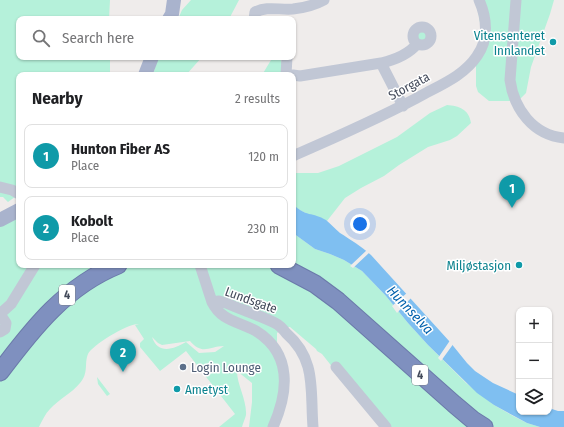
<!DOCTYPE html>
<html lang="en">
<head>
<meta charset="utf-8">
<style>
  :root { --surface:#fff; --page:#f2f2f2; --text:#202124; --muted:#757577; --line:#e0e0e0; --accent:#db2777 }
  body { margin:0; font-family:"Fira Sans Condensed",sans-serif; background:var(--page); color:var(--text) }
  .controls { position:absolute; right:12px; bottom:12px; display:grid; overflow:hidden; border-radius:8px; box-shadow:0 1px 3px #0004 }
  .controls button { width:36px; height:36px; display:grid; place-items:center; padding:0; border:0; border-bottom:1px solid var(--line); background:var(--surface); color:var(--text); font:20px sans-serif }
  .you { position:absolute; left:360px; top:224px; width:14px; height:14px; margin:-10px; border:3px solid #fff; border-radius:50%; background:#1a73e8; box-shadow:0 0 0 6px #1a73e833 }
  .badge { display:grid; place-items:center; width:26px; height:26px; border-radius:50%; background:var(--accent); color:#fff; font-size:13px; font-weight:700 }
  .pin { position:absolute; translate:-50% -33px; filter:drop-shadow(0 1px 2px #0008) }
  .pin::after { content:''; position:absolute; top:21px; width:14px; height:12px; background:inherit; clip-path:polygon(0 0,100% 0,50% 100%) }
  .list { margin:0; padding:0; list-style:none }
  h2 { display:flex; justify-content:space-between; align-items:center; height:52px; margin:0; padding:0 16px; font-size:17px }
  h2 small { font-size:13px; font-weight:400; color:var(--muted) }
  .list li { display:grid; grid-template-columns:26px 1fr auto; gap:12px; align-items:center; box-sizing:border-box; height:64px; margin:0 8px 8px; padding:0 8px; border:1px solid var(--line); border-radius:8px }
  .list b { display:block; font-size:15px; white-space:nowrap }
  .list p { margin:0; font-size:13px; white-space:nowrap; color:var(--muted) }
  .list em { font-size:13px; font-style:normal; color:var(--muted) }
  .icon { flex:none; width:22px; height:22px; fill:none; stroke:currentColor; stroke-width:2; stroke-linecap:round; stroke-linejoin:round }
  .map { position:relative; flex:none; width:564px; height:427px; overflow:hidden }
  .search { position:absolute; background:var(--surface); box-shadow:0 1px 3px #0004; left:16px; top:16px; width:280px; height:44px; display:flex; align-items:center; gap:10px; box-sizing:border-box; padding:0 14px; border-radius:8px; color:var(--muted); font-size:15px }
  .panel { position:absolute; background:var(--surface); box-shadow:0 1px 3px #0004; left:16px; top:72px; width:280px; height:196px; border-radius:8px }
  .map>svg:first-child { display:block }
</style>
</head>
<body>
<div class="map">
<svg width="564" height="427" viewBox="0 0 564 427">
  <rect width="100%" height="100%" fill="#efeceb"/>
  <!-- green -->
  <path fill="#b5f1da" fill-rule="evenodd" d="M0,0H110L109,19H19V57H110V75H19V115C13,120 17,125 19,131V194L8,202L3,197H0Z
    M191,0H239L229,19H178L182,10Z
    M476,0H554L550,14L531,67L526,93L520,99L512,101H489L478,92L476,86V64L482,34Z
    M416.5 36a5.5 5.5 0 1 1 11 0a5.5 5.5 0 1 1-11 0Z
    M158,57H202L186,75H153Z
    M275,57L280,58L282,63L281,75H262L271,60Z
    M447,105C459,106 469,109 471,123L457,136L450,140L428,147L399,165L384,176L361,188L345,198L327,221C314,214 304,216 293,204V173H318L339,166L397,137L430,113Z
    M19,217V265H293V233L315,249L330,254L344,260L362,271L386,296L408,323L428,345L466,383L494,405L513,416L527,423L540,427H380L322,354L317,351L316,349L290,327L283,328L277,333V348L284,382L273,427H249L252,402V383L237,371C237,385 247,400 246,415C245,419 243,423 242,427H219L235,414L186,351L160,371L140,347V343L144,339L135,325L139,324C130,322 92,345 88,354C84,364 89,373 80,383C72,393 59,399 50,409C45,414 42,421 39,427H0V226ZM152,337L158,343L162,345L190,341C203,356 209,346 224,346L215,352L199,353L186,342C174,349 158,355 152,337Z
    M97,377L110,394L107,396L98,384Z"/>
  <!-- water -->
  <path fill="#7fbff1" d="M293,204C305,217 313,212 326,220C331,224 335,229 340,233C351,240 361,246 371,255L450,342L467,363L475,371L493,383L519,395V412H549V408L558,411H564V427H540L527,423L494,405L477,393L428,345L408,323L386,296L362,271L344,260L330,254L315,249L293,233Z"/>
  <!-- pier -->
  <path fill="#efeceb" d="M368,249L370,252L353,268L350,266Z
    M408,292L412,297L397,313L392,306Z
    M451,339L454,343L441,361L438,358Z"/>
  <g fill="none" stroke-linecap="round" stroke-linejoin="round">
    <defs>
      <path id="highway" d="M279,265L315,284L338,301L454,404L473,420L484,427
        M0,372C33,328 66,286 118,265"/>
    </defs>
    <!-- highway casing -->
    <use href="#highway" stroke="#6b7aaa" stroke-width="19"/>
    <!-- minor -->
    <path stroke="#c1c7d5" stroke-width="11" d="M516,0L510,80C514,109 533,135 564,138
      M254,19L255,12C267,6 279,10 293,9C303,8 315,5 324,0
      M413 36a9 9 0 1 1 18 0a9 9 0 1 1-18 0Z
      M381,63C394,60 408,55 417,44
      M286,75L287,57
      M293,75L300,76L381,63L403,106
      M293,156C338,136 383,117 426,93C445,83 465,74 477,56C489,39 487,18 479,0
      M0,187L12,190L19,194
      M200,265L212,302L219,301L226,303C242,310 259,315 275,323C279,325 283,329 286,333C317,360 310,390 313,427
      M212,302C222,322 239,321 256,331C293,354 288,393 273,427
      M0,314L11,304L35,265
      M0,332L5,329L6,323L0,314
      M336,367L386,427"/>
    <!-- major -->
    <path stroke="#a9b3cd" stroke-width="14" d="M169,19L172,14L174,0
      M145,75L152,57
      M0,220L19,210"/>
    <!-- highway -->
    <use href="#highway" stroke="#7f90bf" stroke-width="17"/>
  </g>
  <!-- markers -->
  <g fill="#0f9aa8" stroke="#fff" stroke-width="1.5">
    <circle cx="553" cy="42" r="4"/>
    <circle cx="519" cy="265" r="4"/>
    <circle cx="177" cy="389" r="4"/>
  </g>
  <circle fill="#5c6f8a" stroke="#fff" stroke-width="1.5" cx="183" cy="367" r="4"/>
  <g text-anchor="middle" dominant-baseline="central" stroke-width="3" stroke-linejoin="round" paint-order="stroke">
    <!-- shield labels -->
    <g fill="#fff" stroke="#7b808c" stroke-width="1">
      <rect x="59" y="285" width="16" height="20" rx="3"/>
      <rect x="412" y="365" width="16" height="20" rx="3"/>
    </g>
    <g font-size="12" font-weight="bold" fill="#434a5a">
      <text x="67" y="295">4</text>
      <text x="420" y="375">4</text>
    </g>
    <!-- culture labels -->
    <g font-size="13" fill="#0d838f" stroke="#fff" text-anchor="end">
      <text x="545" y="35">Vitensenteret<tspan x="545" dy="15">Innlandet</tspan></text>
      <text x="511" y="265">Miljøstasjon</text>
      <text x="185" y="389" text-anchor="start">Ametyst</text>
    </g>
    <!-- street labels -->
    <g font-size="13" fill="#434a5a" stroke="#fff">
      <text transform="translate(409 86) rotate(-28)">Storgata</text>
      <text transform="translate(251 300) rotate(20)">Lundsgate</text>
    </g>
    <!-- service labels -->
    <g font-size="13" fill="#4e5e75" stroke="#fff" text-anchor="start">
      <text x="191" y="367">Login Lounge</text>
    </g>
    <!-- water labels -->
    <g font-size="14" font-style="italic" fill="#0362ad" stroke="#fff">
      <text transform="translate(410 310) rotate(47)">Hunnselva</text>
    </g>
  </g>
</svg>
<div class="controls">
<button>+</button>
<button>−</button>
<button><svg class="icon" aria-label="layers" viewBox="0 0 24 24"><path d="M12 4l9 5-9 5-9-5zM3 14l9 5 9-5"/></svg></button>
</div>
<div class="you"></div>
<div class="pin badge" style="left:512px;top:208px;background:#0f9aa8">1</div>
<div class="pin badge" style="left:123px;top:372px;background:#0f9aa8">2</div>
<div class="search"><svg class="icon" aria-label="search" viewBox="0 0 24 24"><circle cx="10" cy="10" r="6"/><path d="M15 15l6 6"/></svg>Search here</div>
<section class="panel">
<h2>Nearby<small>2 results</small></h2>
<ul class="list">
<li><span class="badge" style="background:#0f9aa8">1</span><div><b>Hunton Fiber AS</b><p>Place</p></div><em>120 m</em></li>
<li><span class="badge" style="background:#0f9aa8">2</span><div><b>Kobolt</b><p>Place</p></div><em>230 m</em></li>
</ul>
</section>
</div>
</body>
</html>
